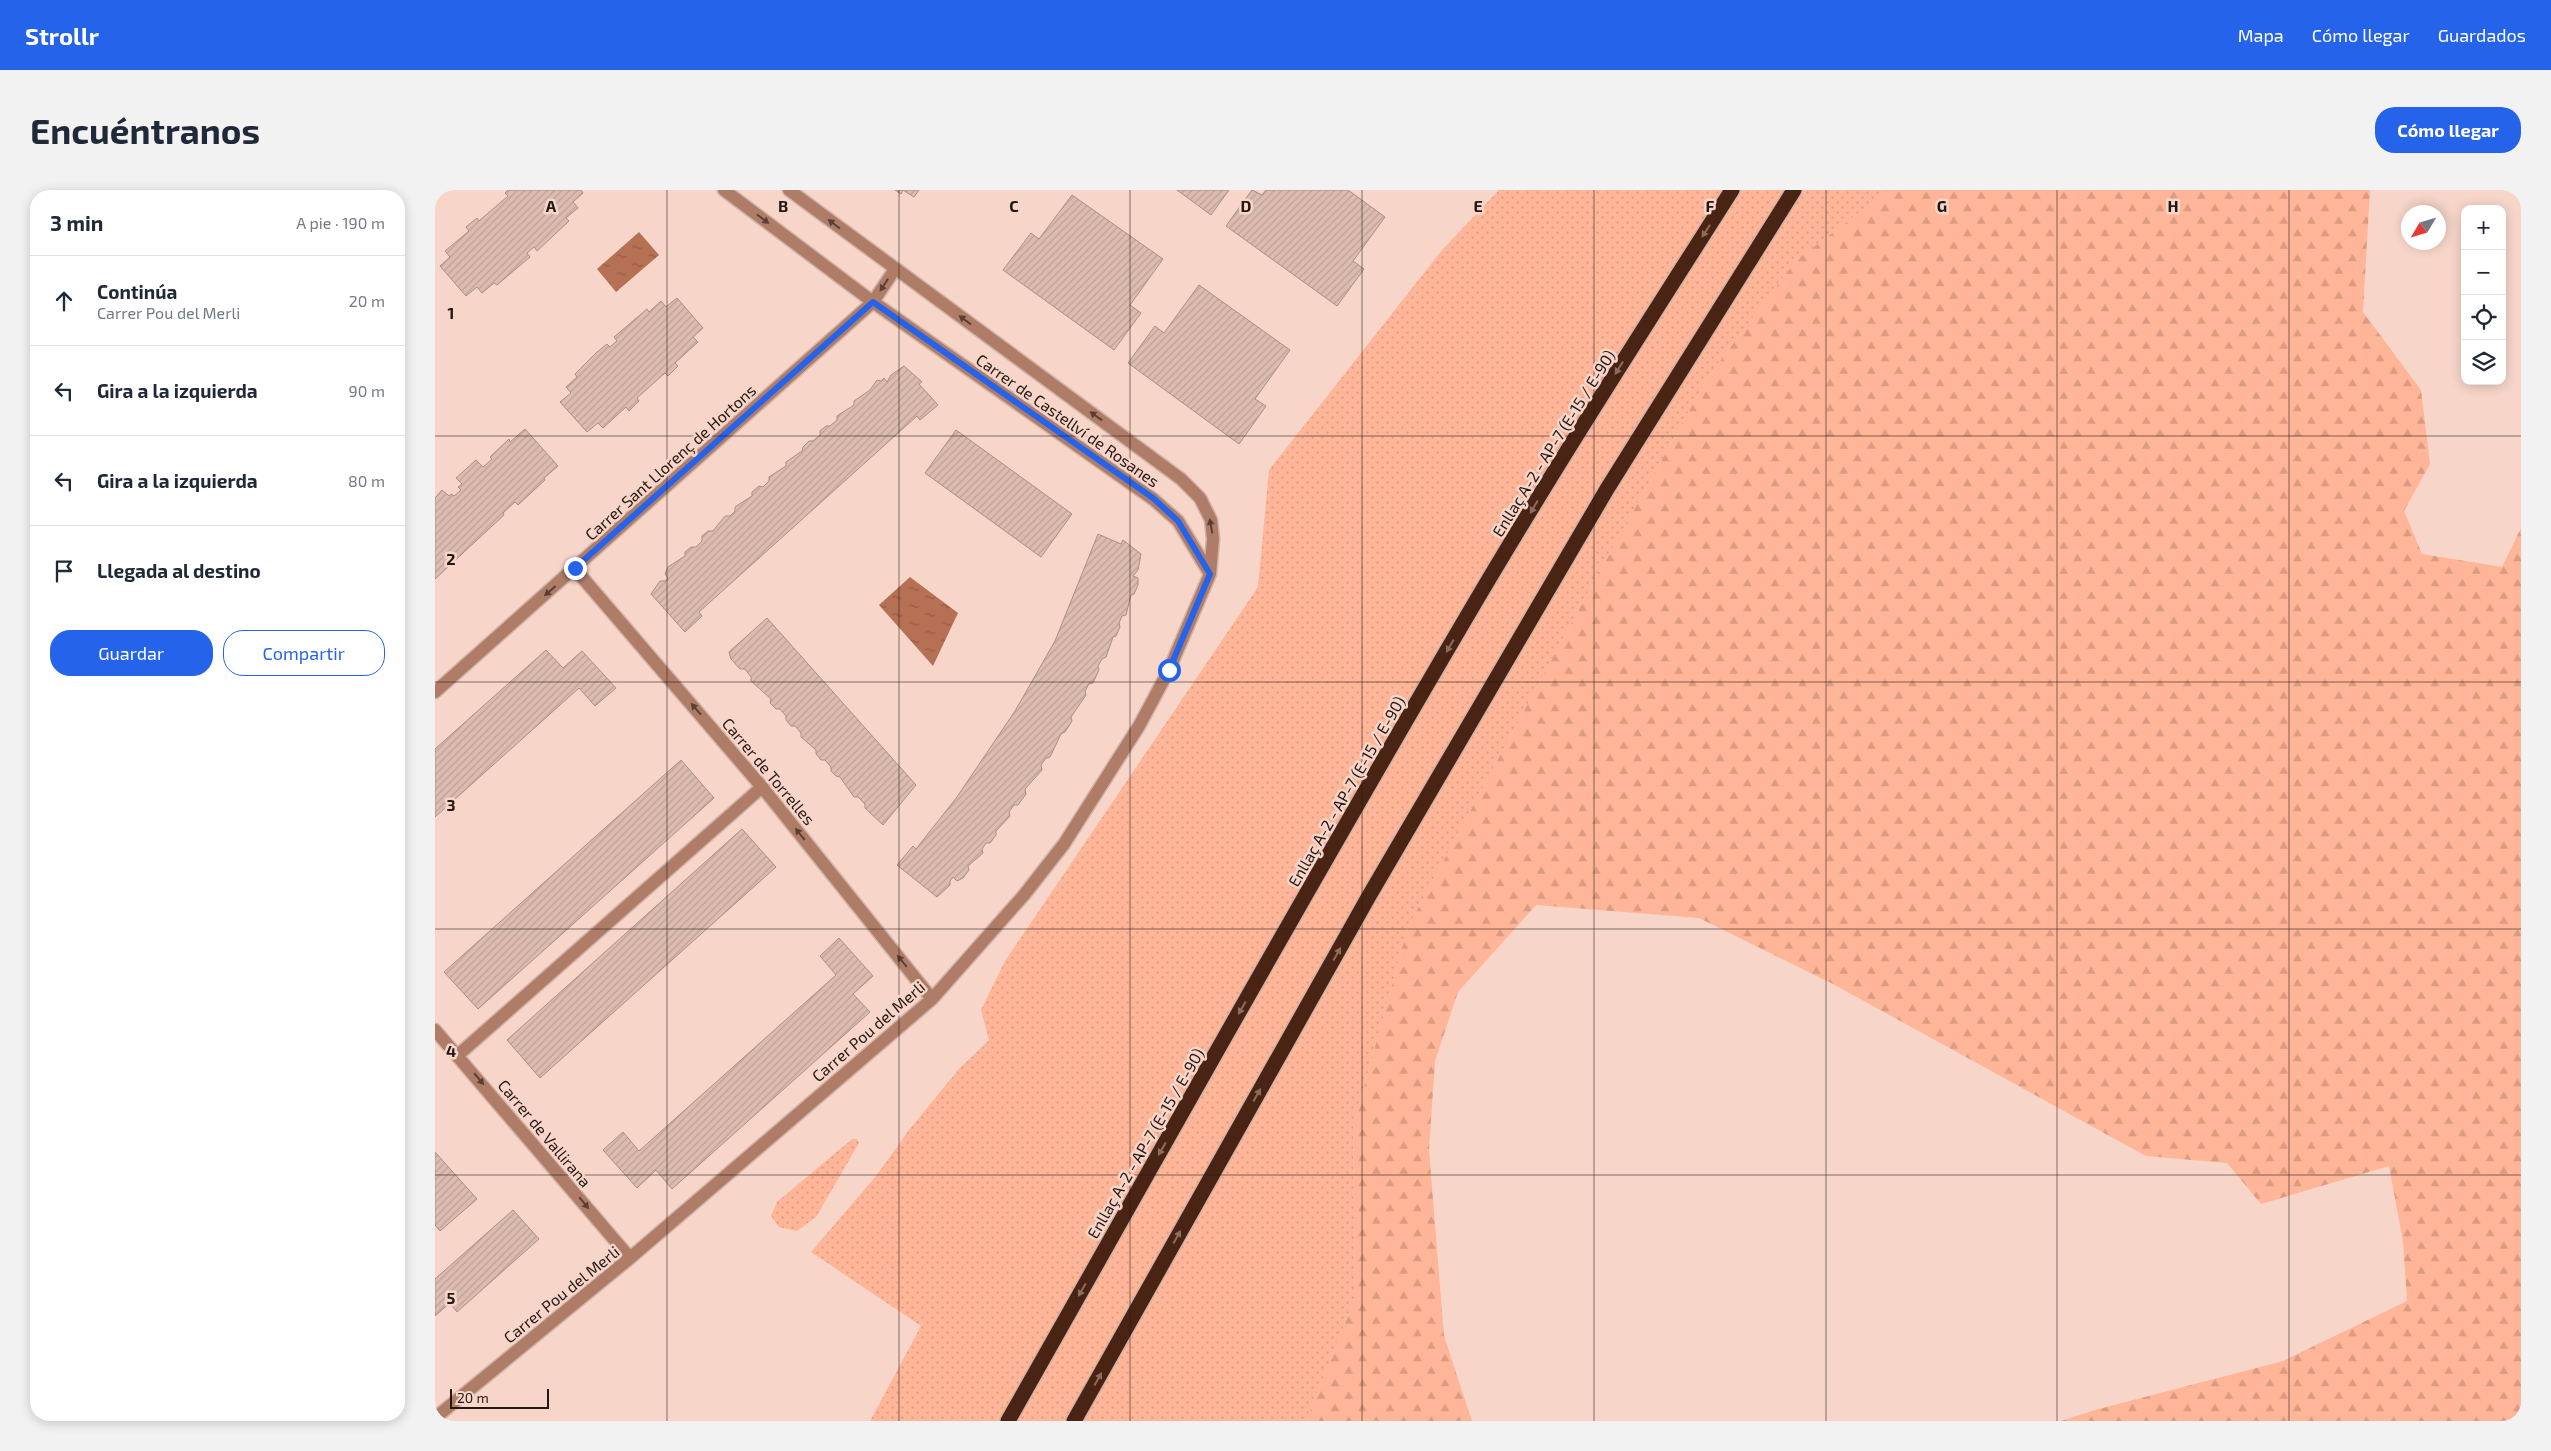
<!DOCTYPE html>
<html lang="es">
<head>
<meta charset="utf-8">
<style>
  :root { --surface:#fff; --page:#f2f2f3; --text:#1f2937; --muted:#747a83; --line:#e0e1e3; --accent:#2563eb }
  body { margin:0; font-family:"Exo 2",sans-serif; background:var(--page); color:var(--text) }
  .controls { position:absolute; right:15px; top:15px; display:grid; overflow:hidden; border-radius:10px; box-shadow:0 2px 12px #0003 }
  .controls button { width:45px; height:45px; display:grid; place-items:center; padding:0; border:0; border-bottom:1px solid var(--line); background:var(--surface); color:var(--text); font:25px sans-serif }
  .compass { position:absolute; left:1966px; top:15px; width:45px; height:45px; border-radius:50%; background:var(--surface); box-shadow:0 2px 12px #0003; rotate:232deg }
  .scale { position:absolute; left:15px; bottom:12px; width:99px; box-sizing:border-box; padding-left:5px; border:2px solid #231713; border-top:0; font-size:14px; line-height:18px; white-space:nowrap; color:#231713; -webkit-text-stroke:4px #f7d6c9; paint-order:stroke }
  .stop { position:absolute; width:15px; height:15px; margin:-11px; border:4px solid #2563eb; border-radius:50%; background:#fff }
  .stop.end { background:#2563eb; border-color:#fff; box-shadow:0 1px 5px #0008 }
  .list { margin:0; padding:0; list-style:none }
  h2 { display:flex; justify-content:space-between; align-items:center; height:65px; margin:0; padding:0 20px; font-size:21px }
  h2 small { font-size:16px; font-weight:400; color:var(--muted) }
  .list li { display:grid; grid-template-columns:32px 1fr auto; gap:15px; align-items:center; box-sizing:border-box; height:90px; padding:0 20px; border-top:1px solid var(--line) }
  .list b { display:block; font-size:19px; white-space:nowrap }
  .list p { margin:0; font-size:16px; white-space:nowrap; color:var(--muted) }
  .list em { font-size:16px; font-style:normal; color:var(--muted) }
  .actions { display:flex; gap:10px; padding:15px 20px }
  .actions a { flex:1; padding:11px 0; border:1px solid var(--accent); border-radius:20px; text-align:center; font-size:18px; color:var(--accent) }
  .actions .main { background:var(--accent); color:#fff }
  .icon { flex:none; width:28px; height:28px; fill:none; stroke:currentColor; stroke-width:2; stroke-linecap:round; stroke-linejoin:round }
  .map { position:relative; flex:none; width:2086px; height:1231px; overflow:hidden; border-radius:20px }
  header { display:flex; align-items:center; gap:30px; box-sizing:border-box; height:70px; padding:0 25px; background:var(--accent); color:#fff }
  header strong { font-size:24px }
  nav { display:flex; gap:28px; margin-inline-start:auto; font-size:18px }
  .intro { display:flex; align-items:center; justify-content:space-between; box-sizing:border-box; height:120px; padding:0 30px }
  h1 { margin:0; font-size:35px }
  .button { padding:12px 22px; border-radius:20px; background:var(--accent); color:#fff; font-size:18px; font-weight:700 }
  main { display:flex; gap:30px; padding:0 30px }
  aside { flex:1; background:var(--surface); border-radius:20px; box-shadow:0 2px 12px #0003 }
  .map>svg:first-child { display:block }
</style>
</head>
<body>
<header>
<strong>Strollr</strong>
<nav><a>Mapa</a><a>Cómo llegar</a><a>Guardados</a></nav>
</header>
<div class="intro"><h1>Encuéntranos</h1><a class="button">Cómo llegar</a></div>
<main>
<aside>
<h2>3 min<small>A pie · 190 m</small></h2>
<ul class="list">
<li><svg class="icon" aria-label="ahead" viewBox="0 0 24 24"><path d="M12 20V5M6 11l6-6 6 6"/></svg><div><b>Continúa</b><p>Carrer Pou del Merli</p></div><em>20 m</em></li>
<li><svg class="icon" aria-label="left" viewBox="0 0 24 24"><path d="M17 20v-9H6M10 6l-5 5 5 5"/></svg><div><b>Gira a la izquierda</b></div><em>90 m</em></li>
<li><svg class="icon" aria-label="left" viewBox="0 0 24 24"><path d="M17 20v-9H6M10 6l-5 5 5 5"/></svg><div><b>Gira a la izquierda</b></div><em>80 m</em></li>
<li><svg class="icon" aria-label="arrive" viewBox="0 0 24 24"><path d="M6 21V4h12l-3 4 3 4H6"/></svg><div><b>Llegada al destino</b></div></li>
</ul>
<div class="actions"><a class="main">Guardar</a><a>Compartir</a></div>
</aside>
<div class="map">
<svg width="2086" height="1231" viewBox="0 0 2086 1231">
  <defs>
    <pattern id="grass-dots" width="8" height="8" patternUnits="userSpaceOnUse" patternTransform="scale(1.25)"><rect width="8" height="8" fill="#ffb597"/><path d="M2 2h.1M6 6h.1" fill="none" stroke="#da9b81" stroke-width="1.8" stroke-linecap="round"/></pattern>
    <pattern id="forest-firs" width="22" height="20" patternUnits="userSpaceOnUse" patternTransform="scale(1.25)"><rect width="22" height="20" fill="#ffb597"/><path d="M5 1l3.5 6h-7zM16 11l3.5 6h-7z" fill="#da9b81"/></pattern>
    <pattern id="water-ripples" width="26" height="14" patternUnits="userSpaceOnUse" patternTransform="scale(1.25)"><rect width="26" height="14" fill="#b67053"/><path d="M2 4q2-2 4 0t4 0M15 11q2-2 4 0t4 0" fill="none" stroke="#945b44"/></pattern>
    <pattern id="building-hatch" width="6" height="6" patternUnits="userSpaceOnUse" patternTransform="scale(1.25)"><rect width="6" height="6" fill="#dcbcaf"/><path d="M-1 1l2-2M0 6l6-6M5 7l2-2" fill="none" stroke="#bca196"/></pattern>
  </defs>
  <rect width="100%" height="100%" fill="#f7d6c9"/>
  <!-- grass -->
  <path fill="url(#grass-dots)" d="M1064,0H1455L1361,70L1273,187L1148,411L973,737L918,937L920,1108L871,1231H435L486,1136L376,1062L441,986L474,940L524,879L554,850L546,820L570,771L823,397L834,280L1007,60Z
    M417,949H422L424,953L381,1027L362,1041L344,1037L336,1026L342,1012Z"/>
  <!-- forest -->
  <path fill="url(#forest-firs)" d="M1455,0H1935L1928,122L1986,200L1995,274L1969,321L1987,364L2067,377L2086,338V1231H1626L1660,1220L1848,1171L1972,1111L1968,1052L1954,976L1826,1014L1792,973L1711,966L1396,793L1264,728L1101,715L1023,802L1000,871L994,960L1009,1146L1037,1231H871L920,1108L918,937L973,737L1148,411L1273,187L1361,70Z"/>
  <!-- water -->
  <path fill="url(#water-ripples)" d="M204,42L224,65L181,102L162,79Z
    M475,387L523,423L498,476L444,415Z"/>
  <!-- building -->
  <path fill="url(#building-hatch)" stroke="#ab8d81" d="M73,0H146L148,3L138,12L143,18L131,28L134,31L102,61L99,57L92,63L95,67L62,95L59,93L47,103L42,97L31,106L5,76L15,67L10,61L34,41L31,37L42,28L44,31L73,6L70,3Z
    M460,0H484L479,7L468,0L466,4Z
    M742,0H794L776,25Z
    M817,0L827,5L831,0H913L950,27L918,71L929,79L902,116L791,36Z
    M637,5L728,69L695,115L706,123L679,160L568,80L596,43L604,49Z
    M764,95L855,160L820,209L831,216L804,254L693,173L720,136L729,143Z
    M242,108L268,138L258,147L263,152L240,173L243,176L233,186L230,183L202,208L204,211L194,221L191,217L168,238L163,233L152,242L125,212L136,203L131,197L142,187L140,184L161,163L172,154L175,157L182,151L179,147L212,119L214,122L226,111L231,117Z
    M469,176L487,192L484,194L503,215L485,230L482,226L264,422L267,426L250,442L216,404L225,391H230L233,388L230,384L233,377L250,366V362L256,357H261L267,351V346L273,341H278L290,326H295L300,321V317L317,306V302L324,296L328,297L334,291V287L351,276V272L367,261L368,257L374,251H378L385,245V241L391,236H395L402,230V226L419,215V211L435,200L442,190L446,191L449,188L452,192L456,185Z
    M90,239L123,276L109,288L110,290L83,315L80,312L68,323L69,325L0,389V308L7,300L14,306L16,304L19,306L26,300L23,297L27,294L21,288L41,270L48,277L57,269L55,267L74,249L75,252Z
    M521,240L637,324L606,367L490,283Z
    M663,344L686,354L688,350L706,364L703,380L698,386L703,388V395L699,404L696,405L691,425L687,426L684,433L685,437L681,446L678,447L671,467L667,469L663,476L664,480L658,493L654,494L650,501L651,505L636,527L637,531L630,542L626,544L615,567L611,568L606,575L607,580L590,599L591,604L583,615H579L574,622L575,626L561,641V645L555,653H551L547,659L548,663L533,676L534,680L528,688L522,691L518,687L515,691V695L502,707L462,675L478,656L481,659L522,607L580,521L620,451Z
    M332,428L481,595L448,635L430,618V614L423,607H419L405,587L401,586L396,581V577L390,570H386L381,564V560L366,547V543L360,536H356L351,530V526L345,519H341L335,513L336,509L316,491V487L310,479H305L296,469L294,462Z
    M111,460L128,478L147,461L181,498L160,516L144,498L0,627V559Z
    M246,570L279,608L43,819L9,782Z
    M307,639L341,677L105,888L72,850Z
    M404,748L438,786L418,804L435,822L237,999L221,980L202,998L168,960L188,942L204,961L401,785L385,766Z
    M0,962L42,1009L5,1041L0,1035Z
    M78,1020L104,1049L22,1122L15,1113L0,1126V1089Z"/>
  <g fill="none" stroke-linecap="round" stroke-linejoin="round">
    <defs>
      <path id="service" d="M23,865L327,597"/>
      <path id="minor" d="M289,0L438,112L718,309L743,331L775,384
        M140,379L327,597L497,809
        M0,502L438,112L460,79
        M0,840L195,1068
        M0,1228L195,1068L497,809L589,705L629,654L704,536L734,480L775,384L778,349L776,330L765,308L746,289L354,0"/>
      <path id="motorway" d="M573,1231C724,964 873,697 1028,433C1114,286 1206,143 1297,0
        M639,1231L934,706L1172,299L1359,0"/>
    </defs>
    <!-- service casing -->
    <use href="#service" stroke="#d1b4a8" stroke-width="15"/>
    <!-- minor casing -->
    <use href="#minor" stroke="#d1b4a8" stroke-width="15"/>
    <!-- motorway casing -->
    <use href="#motorway" stroke="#d1b4a8" stroke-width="18"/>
    <!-- service -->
    <use href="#service" stroke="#af7c67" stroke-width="12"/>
    <!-- minor -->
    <use href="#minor" stroke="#af7c67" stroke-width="12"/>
    <!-- motorway -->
    <use href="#motorway" stroke="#492313" stroke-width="15"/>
  </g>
  <!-- one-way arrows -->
  <defs><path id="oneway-solid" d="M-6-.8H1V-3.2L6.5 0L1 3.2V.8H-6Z" transform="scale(1.25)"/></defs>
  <g fill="#5b3f35">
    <use href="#oneway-solid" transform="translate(328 29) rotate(37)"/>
    <use href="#oneway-solid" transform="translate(399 34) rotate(-143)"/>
    <use href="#oneway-solid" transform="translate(449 95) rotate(123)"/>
    <use href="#oneway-solid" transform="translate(530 130) rotate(-144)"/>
    <use href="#oneway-solid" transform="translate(661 226) rotate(-144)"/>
    <use href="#oneway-solid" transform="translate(776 336) rotate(-100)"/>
    <use href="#oneway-solid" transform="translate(115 401) rotate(139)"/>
    <use href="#oneway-solid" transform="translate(261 519) rotate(-131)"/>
    <use href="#oneway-solid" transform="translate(365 644) rotate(-129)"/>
    <use href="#oneway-solid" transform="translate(467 771) rotate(-129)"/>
    <use href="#oneway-solid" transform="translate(44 889) rotate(50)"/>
    <use href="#oneway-solid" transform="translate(149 1013) rotate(50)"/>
  </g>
  <g fill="#8f6b5c">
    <use href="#oneway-solid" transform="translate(1271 41) rotate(123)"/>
    <use href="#oneway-solid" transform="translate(1184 178) rotate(122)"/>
    <use href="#oneway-solid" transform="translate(1099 317) rotate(121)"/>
    <use href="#oneway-solid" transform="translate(1015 456) rotate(120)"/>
    <use href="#oneway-solid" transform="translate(902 764) rotate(-61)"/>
    <use href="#oneway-solid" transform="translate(807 818) rotate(120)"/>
    <use href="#oneway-solid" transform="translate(822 905) rotate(-61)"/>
    <use href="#oneway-solid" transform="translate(727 959) rotate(120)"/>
    <use href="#oneway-solid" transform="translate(742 1047) rotate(-61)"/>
    <use href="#oneway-solid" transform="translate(647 1100) rotate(120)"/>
    <use href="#oneway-solid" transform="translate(663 1189) rotate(-61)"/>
  </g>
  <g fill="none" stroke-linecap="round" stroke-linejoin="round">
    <!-- route -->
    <path stroke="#2563eb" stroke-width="6" d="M140,378L438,112L718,308L743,331L775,384L734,480"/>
  </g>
  <!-- grid -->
  <path fill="none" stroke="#231713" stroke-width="1" stroke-opacity="0.55" d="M232,0V1231M464,0V1231M695,0V1231M927,0V1231M1159,0V1231M1391,0V1231M1622,0V1231M1854,0V1231M0,246H2086M0,492H2086M0,739H2086M0,985H2086"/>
  <g text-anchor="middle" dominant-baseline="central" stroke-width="5" stroke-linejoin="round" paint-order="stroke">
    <!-- street labels -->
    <g font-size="16" fill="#231713" stroke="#f7d6c9">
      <text transform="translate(633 230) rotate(35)">Carrer de Castellví de Rosanes</text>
      <text transform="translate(1118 253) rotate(-58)">Enllaç A-2 - AP-7 (E-15 / E-90)</text>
      <text transform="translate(235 272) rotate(-42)">Carrer Sant Llorenç de Hortons</text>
      <text transform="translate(334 581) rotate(50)">Carrer de Torrelles</text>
      <text transform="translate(911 601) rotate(-60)">Enllaç A-2 - AP-7 (E-15 / E-90)</text>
      <text transform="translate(433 841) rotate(-41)">Carrer Pou del Merli</text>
      <text transform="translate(110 943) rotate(50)">Carrer de Vallirana</text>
      <text transform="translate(710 953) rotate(-60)">Enllaç A-2 - AP-7 (E-15 / E-90)</text>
      <text transform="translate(126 1104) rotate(-39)">Carrer Pou del Merli</text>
    </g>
  </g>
  <g font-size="16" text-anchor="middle" font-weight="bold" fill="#231713" stroke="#f7d6c9" stroke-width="5" stroke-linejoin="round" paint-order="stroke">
    <text x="116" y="22">A</text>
    <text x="348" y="22">B</text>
    <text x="579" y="22">C</text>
    <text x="811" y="22">D</text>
    <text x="1043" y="22">E</text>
    <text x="1275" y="22">F</text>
    <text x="1507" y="22">G</text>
    <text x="1738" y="22">H</text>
    <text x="16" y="129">1</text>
    <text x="16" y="375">2</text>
    <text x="16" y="621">3</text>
    <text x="16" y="867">4</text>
    <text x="16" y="1114">5</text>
  </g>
</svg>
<div class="controls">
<button>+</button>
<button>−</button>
<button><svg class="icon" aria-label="locate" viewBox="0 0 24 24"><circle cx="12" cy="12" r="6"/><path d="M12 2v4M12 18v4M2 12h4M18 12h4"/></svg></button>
<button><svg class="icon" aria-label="layers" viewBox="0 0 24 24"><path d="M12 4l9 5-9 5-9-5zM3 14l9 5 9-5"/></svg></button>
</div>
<svg class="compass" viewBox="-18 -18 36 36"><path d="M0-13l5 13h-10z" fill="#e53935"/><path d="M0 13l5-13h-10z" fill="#747a83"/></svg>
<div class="scale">20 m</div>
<div class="stop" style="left:734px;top:480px"></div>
<div class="stop end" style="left:140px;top:378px"></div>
</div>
</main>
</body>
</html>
